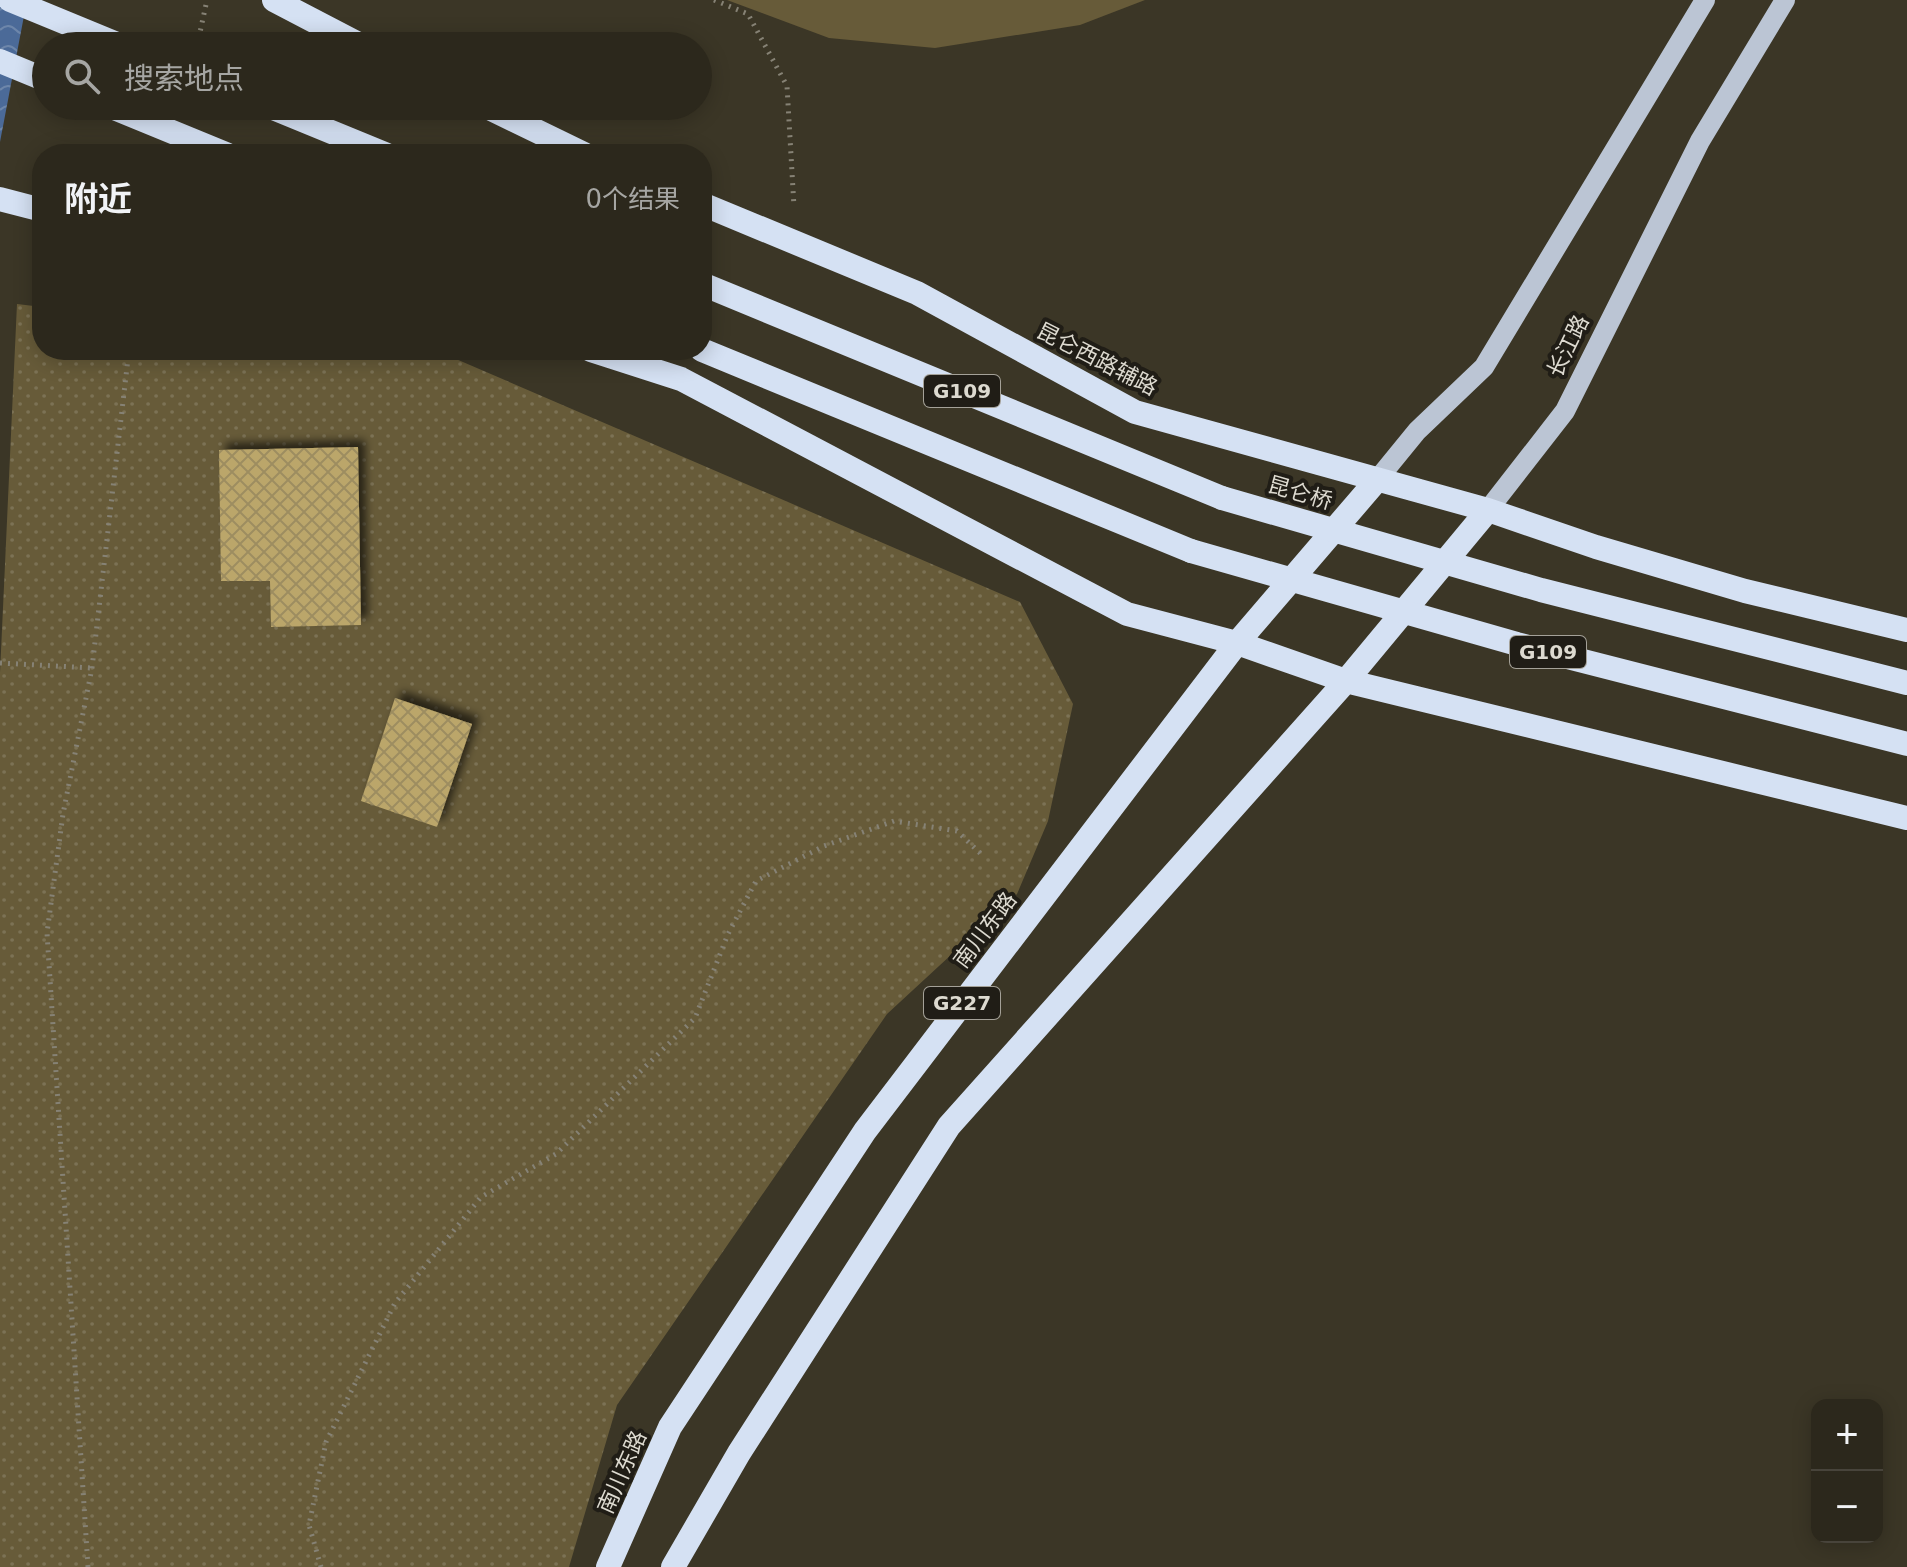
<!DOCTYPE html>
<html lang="zh">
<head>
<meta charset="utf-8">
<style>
  :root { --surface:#2c281c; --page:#383429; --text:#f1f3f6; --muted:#a6a6a3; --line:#48443b }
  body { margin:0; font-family:"DejaVu Sans","Noto Sans SC",sans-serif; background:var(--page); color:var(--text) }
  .controls { position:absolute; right:24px; bottom:24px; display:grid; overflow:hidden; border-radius:16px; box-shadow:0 4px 20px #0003 }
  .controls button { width:72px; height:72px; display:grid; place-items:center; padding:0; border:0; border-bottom:2px solid var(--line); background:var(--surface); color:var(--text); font:40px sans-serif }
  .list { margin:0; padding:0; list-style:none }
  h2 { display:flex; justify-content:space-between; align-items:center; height:104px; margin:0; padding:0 32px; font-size:34px }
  h2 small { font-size:26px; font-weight:400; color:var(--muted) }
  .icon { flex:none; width:44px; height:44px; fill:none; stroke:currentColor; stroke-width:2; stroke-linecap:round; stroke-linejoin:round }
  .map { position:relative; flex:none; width:1907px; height:1567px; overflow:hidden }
  .search { position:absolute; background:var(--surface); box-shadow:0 4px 20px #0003; left:32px; top:32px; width:680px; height:88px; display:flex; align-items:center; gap:20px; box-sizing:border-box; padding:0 28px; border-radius:44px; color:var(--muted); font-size:30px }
  .panel { position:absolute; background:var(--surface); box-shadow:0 4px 20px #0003; left:32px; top:144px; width:680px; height:216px; border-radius:32px }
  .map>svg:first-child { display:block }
</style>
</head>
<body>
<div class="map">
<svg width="1907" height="1567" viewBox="0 0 1907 1567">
  <defs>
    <pattern id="park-dots" width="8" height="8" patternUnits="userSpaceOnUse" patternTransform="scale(2)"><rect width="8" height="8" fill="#675b39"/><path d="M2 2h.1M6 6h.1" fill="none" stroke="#7c7255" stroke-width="1.8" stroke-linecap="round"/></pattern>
    <pattern id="water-waves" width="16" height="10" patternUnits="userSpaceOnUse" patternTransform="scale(2)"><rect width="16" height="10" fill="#4b6a98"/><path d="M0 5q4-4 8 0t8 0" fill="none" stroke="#6d86aa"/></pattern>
    <pattern id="building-cross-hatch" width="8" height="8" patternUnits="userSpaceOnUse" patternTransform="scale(2)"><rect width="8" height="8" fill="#bba66b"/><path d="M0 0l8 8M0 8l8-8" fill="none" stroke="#9d8d60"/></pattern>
    <filter id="shadow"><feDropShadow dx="7" dy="-7" stdDeviation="4" flood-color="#0009"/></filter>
  </defs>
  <rect width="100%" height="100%" fill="#3b3626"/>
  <!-- park -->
  <path fill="url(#park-dots)" d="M17,304L42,307V350H396L449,356L1020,602L1073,704L1048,821L1017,894L887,1014L617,1405L569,1567H0V673Z"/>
  <!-- pitch -->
  <path fill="#675b39" d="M727,0H1145L1080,25L935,48L829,38Z"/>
  <!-- water -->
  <path fill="url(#water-waves)" d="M0,0H27L0,142Z"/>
  <!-- building -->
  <path fill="url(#building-cross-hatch)" filter="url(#shadow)" d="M358,447L361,625L271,627L270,581H221L219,450Z
    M395,698L472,724L437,827L361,801Z"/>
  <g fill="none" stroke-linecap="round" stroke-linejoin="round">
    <!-- path -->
    <path stroke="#868275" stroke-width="5" stroke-dasharray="2 6" stroke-linecap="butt" d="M714,0L748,14L787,86L794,207
      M197,46L207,0
      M0,663L92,668
      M88,1567L47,933L63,814L92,668L129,350
      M321,1567L309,1525L326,1442L395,1303L481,1197L556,1154L695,1018L728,934L756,881L824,846L894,821L957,831L981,854"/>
    <!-- major -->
    <path stroke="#bbc5d4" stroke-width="20" d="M1377,480L1417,431L1484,367L1705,0
      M1488,510L1565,411L1700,141L1785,0"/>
    <!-- highway -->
    <path stroke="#d5e1f3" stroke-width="24" d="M10,0L122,46
      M274,0L362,46
      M0,61L46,80
      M268,106L385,154
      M485,106L584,154
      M0,199L42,210
      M702,204L917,293L1135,412L1488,510L1596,547L1745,591L1907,630
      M702,284L1222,498
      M591,350L681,379L1127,614L1237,643L1346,681L1907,818
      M702,350L1191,551
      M608,1567L670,1427L865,1131L1237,643L1377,480
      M673,1567L739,1453L949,1126L1346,681L1488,510"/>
    <!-- highway-bridge -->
    <path stroke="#d5e1f3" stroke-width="24" d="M109,106L226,154
      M1222,498L1541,590L1907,683
      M1191,551L1517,644L1907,744"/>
  </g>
  <g text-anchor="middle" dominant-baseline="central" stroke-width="8" stroke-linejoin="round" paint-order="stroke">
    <!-- shield labels -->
    <g fill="#201d16" stroke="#a4a198" stroke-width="2">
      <rect x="924" y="375" width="76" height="32" rx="6"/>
      <rect x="1510" y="636" width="76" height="32" rx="6"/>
      <rect x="924" y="987" width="76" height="32" rx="6"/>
    </g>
    <g font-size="20" font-weight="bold" fill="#dddad0">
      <text x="962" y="391">G109</text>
      <text x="1548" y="652">G109</text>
      <text x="962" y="1003">G227</text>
    </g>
    <!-- street labels -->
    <g font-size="22" fill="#dddad0" stroke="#201d16">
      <text transform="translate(1568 346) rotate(-64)">长江路</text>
      <text transform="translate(1097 359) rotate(27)">昆仑西路辅路</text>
      <text transform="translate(1300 493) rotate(16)">昆仑桥</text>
      <text transform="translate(985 930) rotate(-53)">南川东路</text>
      <text transform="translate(622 1472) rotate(-66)">南川东路</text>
    </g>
  </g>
</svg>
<div class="controls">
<button>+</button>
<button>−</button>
</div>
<div class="search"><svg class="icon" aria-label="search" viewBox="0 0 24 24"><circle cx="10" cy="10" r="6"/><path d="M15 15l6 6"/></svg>搜索地点</div>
<section class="panel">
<h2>附近<small>0个结果</small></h2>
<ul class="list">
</ul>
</section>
</div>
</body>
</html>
